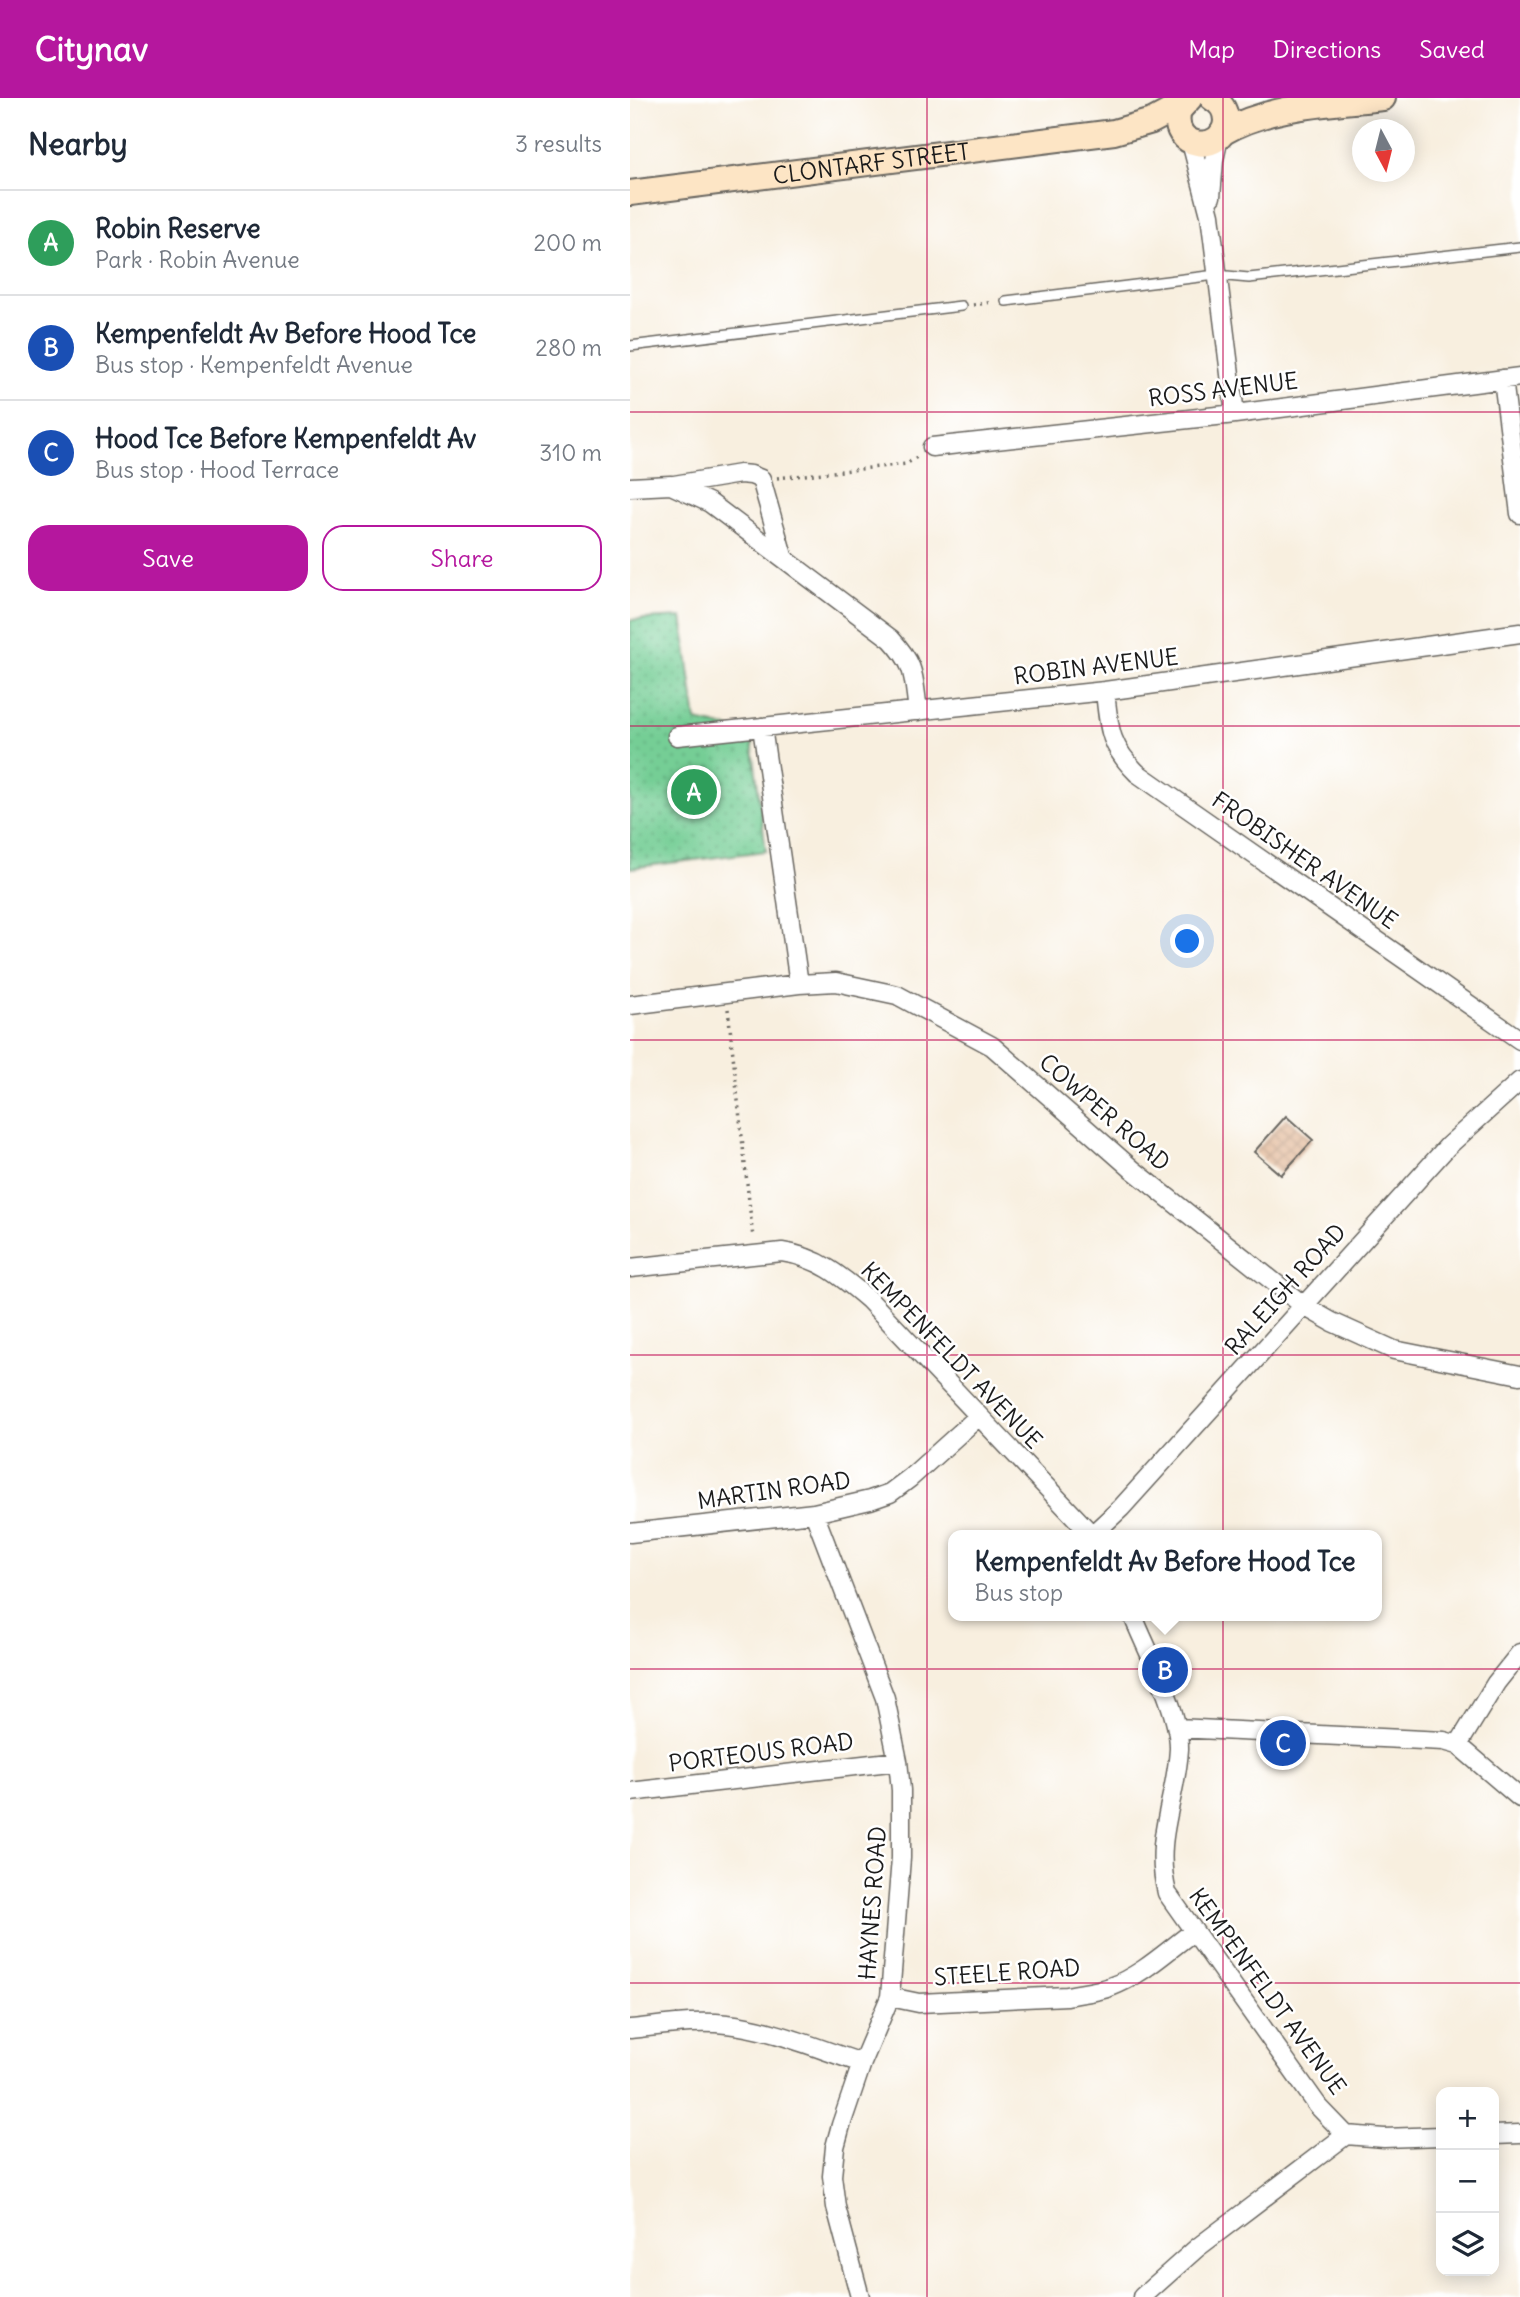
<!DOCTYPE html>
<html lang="en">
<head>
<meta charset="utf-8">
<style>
  :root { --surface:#fff; --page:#f6f6f7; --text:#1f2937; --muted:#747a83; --line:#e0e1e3; --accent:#b5179e }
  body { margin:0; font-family:Delius,sans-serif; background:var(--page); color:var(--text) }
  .controls { position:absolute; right:21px; bottom:21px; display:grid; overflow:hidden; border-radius:14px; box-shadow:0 4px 18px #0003 }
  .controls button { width:63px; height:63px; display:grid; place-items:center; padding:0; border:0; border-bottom:2px solid var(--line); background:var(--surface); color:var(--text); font:35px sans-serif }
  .compass { position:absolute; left:722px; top:21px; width:63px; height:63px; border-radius:50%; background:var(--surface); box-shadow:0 4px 18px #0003; rotate:173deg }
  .you { position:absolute; left:558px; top:844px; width:24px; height:24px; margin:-18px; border:5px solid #fff; border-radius:50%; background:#1a73e8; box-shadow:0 0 0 10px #1a73e833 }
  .badge { display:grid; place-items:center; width:46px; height:46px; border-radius:50%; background:var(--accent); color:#fff; font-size:23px; font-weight:700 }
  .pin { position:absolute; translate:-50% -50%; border:4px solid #fff; box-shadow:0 2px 7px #0006 }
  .popup { position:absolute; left:318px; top:1432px; width:434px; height:91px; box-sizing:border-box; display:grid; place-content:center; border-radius:14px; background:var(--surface); filter:drop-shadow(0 2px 5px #0005); font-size:23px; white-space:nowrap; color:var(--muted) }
  .popup b { font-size:26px; color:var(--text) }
  .popup::after { content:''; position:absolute; left:50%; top:100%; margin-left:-14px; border:14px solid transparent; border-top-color:var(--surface) }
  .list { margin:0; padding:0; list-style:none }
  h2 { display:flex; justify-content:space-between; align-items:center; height:91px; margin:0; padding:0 28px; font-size:30px }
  h2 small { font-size:23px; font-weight:400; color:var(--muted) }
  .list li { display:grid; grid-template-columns:46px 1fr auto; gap:21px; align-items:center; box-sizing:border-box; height:105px; padding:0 28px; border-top:2px solid var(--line) }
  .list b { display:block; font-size:26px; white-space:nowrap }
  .list p { margin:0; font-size:23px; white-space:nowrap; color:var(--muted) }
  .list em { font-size:23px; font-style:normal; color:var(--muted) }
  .actions { display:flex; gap:14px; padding:21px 28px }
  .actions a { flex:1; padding:16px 0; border:2px solid var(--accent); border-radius:21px; text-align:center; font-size:24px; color:var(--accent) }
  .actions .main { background:var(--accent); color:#fff }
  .icon { flex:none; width:38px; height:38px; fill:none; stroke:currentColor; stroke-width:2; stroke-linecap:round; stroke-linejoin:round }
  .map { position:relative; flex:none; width:890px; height:2199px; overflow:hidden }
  header { display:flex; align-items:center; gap:42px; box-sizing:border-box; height:98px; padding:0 35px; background:var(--accent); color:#fff }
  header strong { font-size:33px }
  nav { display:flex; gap:38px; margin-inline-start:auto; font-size:24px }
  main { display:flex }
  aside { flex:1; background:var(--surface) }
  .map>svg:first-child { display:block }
</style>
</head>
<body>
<header>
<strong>Citynav</strong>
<nav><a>Map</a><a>Directions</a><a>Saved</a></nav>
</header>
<main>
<aside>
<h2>Nearby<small>3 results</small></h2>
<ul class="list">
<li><span class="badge" style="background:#2e9e5b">A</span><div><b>Robin Reserve</b><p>Park · Robin Avenue</p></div><em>200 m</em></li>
<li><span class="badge" style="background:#1a4fb4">B</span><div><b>Kempenfeldt Av Before Hood Tce</b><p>Bus stop · Kempenfeldt Avenue</p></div><em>280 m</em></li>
<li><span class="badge" style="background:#1a4fb4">C</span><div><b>Hood Tce Before Kempenfeldt Av</b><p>Bus stop · Hood Terrace</p></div><em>310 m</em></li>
</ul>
<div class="actions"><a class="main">Save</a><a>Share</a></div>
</aside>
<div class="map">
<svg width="890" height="2199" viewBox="0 0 890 2199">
  <defs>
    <pattern id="grass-dots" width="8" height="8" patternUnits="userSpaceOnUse" patternTransform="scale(1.75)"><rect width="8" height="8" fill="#74ce95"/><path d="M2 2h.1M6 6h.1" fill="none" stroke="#64b080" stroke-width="1.8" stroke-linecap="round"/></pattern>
    <pattern id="building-cross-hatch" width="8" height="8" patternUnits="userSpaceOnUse" patternTransform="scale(1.75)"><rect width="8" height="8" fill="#e3bb9c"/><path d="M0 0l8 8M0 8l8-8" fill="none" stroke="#c2a086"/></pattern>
  </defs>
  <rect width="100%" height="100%" fill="#fff"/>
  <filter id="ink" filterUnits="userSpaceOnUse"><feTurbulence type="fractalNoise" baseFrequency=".0143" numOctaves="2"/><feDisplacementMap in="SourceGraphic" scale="14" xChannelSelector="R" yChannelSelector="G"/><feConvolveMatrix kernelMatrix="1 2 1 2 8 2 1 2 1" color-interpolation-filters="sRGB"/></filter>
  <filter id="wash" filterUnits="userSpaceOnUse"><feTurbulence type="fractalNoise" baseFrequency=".00686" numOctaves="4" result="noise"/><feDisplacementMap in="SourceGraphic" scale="28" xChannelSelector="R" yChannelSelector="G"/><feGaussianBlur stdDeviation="1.57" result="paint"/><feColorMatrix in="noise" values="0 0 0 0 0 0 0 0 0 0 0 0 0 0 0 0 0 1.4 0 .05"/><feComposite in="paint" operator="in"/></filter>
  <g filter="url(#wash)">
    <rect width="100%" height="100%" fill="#f8efdf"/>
    <!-- grass -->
    <path fill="url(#grass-dots)" stroke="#487558" stroke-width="2" d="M52,519L66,623L121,635L136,753L0,770V522Z"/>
    <g id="blocks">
      <!-- building -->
      <path fill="url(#building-cross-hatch)" d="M656,1018L683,1042L651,1077L624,1054Z"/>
    </g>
  </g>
  <g filter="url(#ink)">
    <use href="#blocks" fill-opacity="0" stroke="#696660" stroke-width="2"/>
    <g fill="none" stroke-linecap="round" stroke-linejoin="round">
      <defs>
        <path id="lane" d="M376,203L586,177L619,180L890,149
          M0,248L331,208"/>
        <path id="street" d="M561,44L580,117L605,316
          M581,99L584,62L589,39
          M873,281L890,416
          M302,349L605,316L890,279
          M44,387L110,376L121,377L131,381L153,458
          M0,389L41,387L80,405L261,541C286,568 283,577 288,613
          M475,593C479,631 479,647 507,675L890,942
          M132,629L169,886
          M47,638L475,593L890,535
          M0,907L169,886L206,884L267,897L362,948L502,1071L674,1208L702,1224L764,1252L890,1277
          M0,1170L152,1154C189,1159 212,1179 239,1202L462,1437
          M184,1415L255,1600L268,1663L271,1692V1760L260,1899L232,1965L211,2027L205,2049L202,2078L206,2109L230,2199
          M0,1435L184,1415L240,1402L260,1395L280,1380L349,1318
          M462,1437L491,1410L818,1048L890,983
          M503,1518C517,1553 550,1614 549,1651C546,1704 523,1740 537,1795L688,2008L716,2037L754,2040L811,2038
          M547,1630L814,1643L828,1647L890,1700
          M828,1647L866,1585L890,1555
          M0,1694L268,1663
          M260,1899L289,1905L437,1898C451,1895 466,1894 480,1889C511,1878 538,1852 564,1833
          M0,1931C32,1928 65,1922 97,1926C143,1931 188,1951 232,1965
          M864,2037L890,2036
          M512,2199L567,2150L716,2037"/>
        <g id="secondary">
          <path d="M560,0L549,12C538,52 594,57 596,23C596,12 591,5 582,0"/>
          <path d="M592,35C639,7 700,6 753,0"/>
          <path id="s1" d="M0,95L484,34L522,23L552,7"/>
        </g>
      </defs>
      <!-- lane casing -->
      <use href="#lane" stroke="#696660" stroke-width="12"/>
      <!-- street casing -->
      <use href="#street" stroke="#696660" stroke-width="21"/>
      <!-- secondary casing -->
      <use href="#secondary" stroke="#696660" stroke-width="28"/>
      <!-- path -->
      <path stroke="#696660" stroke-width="3.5" stroke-dasharray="2 5" stroke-linecap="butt" d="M343,207L363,204
        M147,380L276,366L290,357
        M98,911L123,1140"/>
      <!-- lane -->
      <use href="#lane" stroke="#fff" stroke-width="9"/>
      <!-- street -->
      <use href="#street" stroke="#fff" stroke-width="18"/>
      <!-- secondary -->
      <use href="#secondary" stroke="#fde5c5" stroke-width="24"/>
    </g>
  </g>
  <!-- grid -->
  <path fill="none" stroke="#c2185b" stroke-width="2" stroke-opacity="0.55" d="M297,0V2199M593,0V2199M0,314H890M0,628H890M0,942H890M0,1257H890M0,1571H890M0,1885H890"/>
  <g text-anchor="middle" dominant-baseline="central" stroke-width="5" stroke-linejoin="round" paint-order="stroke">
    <!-- street labels -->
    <g font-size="23" fill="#1c1c1c" stroke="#fff">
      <text stroke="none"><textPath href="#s1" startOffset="243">CLONTARF STREET</textPath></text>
      <text transform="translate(593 291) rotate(-7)">ROSS AVENUE</text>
      <text transform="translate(466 568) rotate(-7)">ROBIN AVENUE</text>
      <text transform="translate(675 762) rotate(35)">FROBISHER AVENUE</text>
      <text transform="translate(475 1014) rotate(41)">COWPER ROAD</text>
      <text transform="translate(655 1191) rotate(-48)">RALEIGH ROAD</text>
      <text transform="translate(322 1257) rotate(46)">KEMPENFELDT AVENUE</text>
      <text transform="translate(144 1392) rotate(-8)">MARTIN ROAD</text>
      <text transform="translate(131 1654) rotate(-7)">PORTEOUS ROAD</text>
      <text transform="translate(242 1805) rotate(-86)">HAYNES ROAD</text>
      <text transform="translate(377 1874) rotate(-4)">STEELE ROAD</text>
      <text transform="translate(638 1893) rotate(54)">KEMPENFELDT AVENUE</text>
    </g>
  </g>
</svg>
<div class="controls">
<button>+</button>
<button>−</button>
<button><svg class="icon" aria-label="layers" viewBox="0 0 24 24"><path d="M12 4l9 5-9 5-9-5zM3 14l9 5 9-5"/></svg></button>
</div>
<svg class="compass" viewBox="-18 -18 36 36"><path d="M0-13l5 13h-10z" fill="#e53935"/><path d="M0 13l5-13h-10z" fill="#747a83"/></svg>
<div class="you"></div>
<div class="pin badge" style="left:64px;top:694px;background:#2e9e5b">A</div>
<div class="pin badge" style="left:535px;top:1572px;background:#1a4fb4">B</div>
<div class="popup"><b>Kempenfeldt Av Before Hood Tce</b>Bus stop</div>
<div class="pin badge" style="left:653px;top:1645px;background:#1a4fb4">C</div>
</div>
</main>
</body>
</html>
